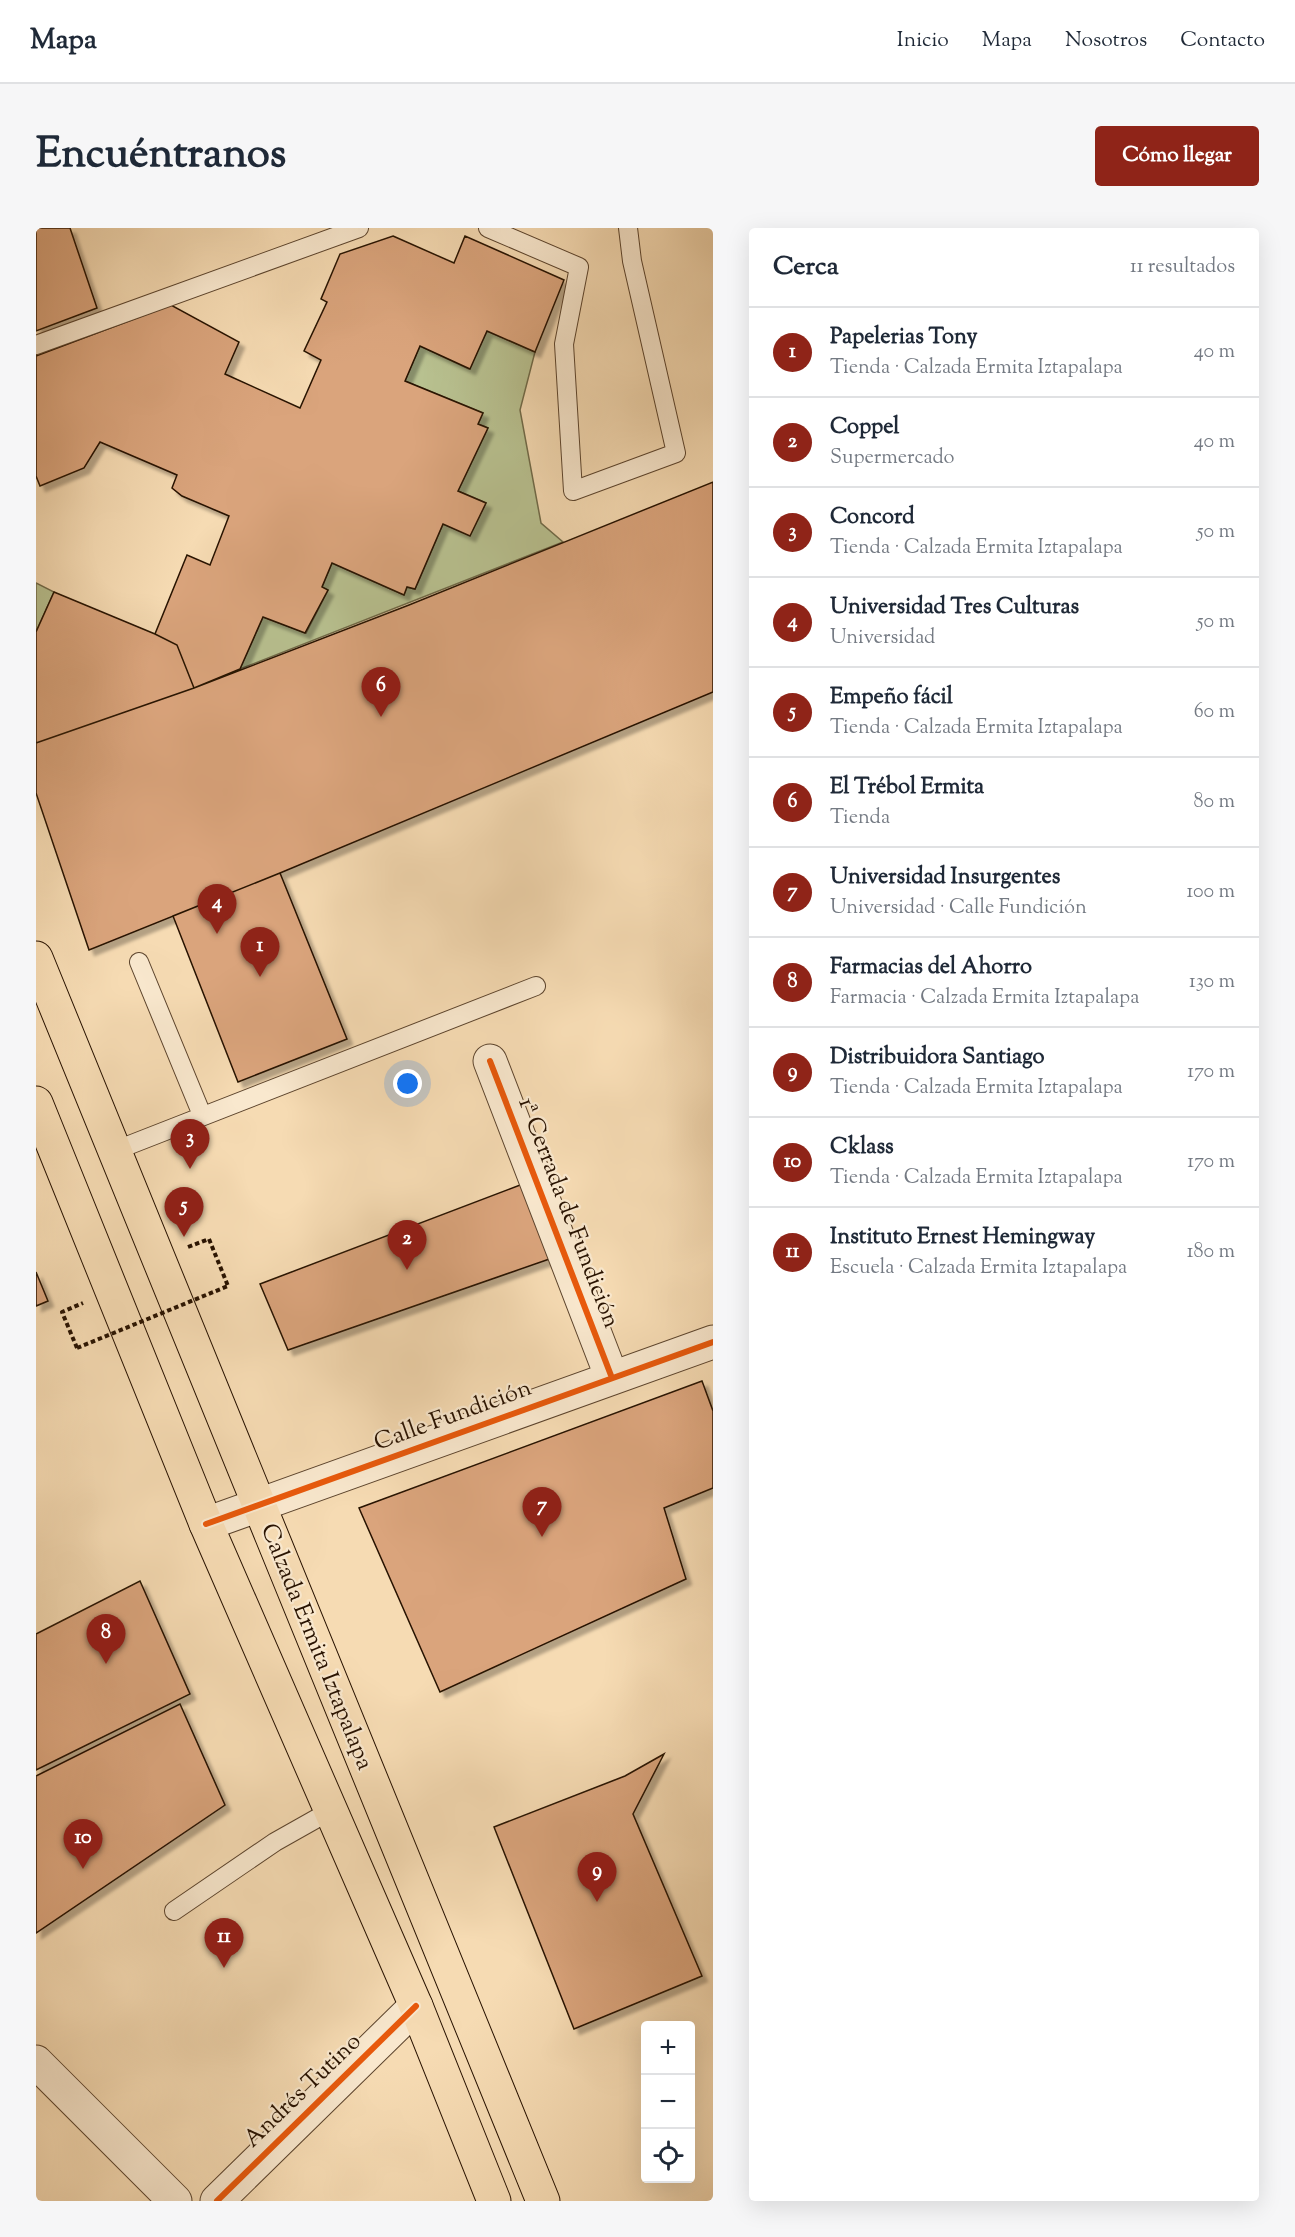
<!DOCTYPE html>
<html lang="es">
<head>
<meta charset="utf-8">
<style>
  :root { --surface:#fff; --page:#f6f6f7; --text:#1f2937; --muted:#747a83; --line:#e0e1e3; --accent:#8f2418 }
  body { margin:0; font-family:"Sorts Mill Goudy",serif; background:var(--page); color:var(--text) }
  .controls { position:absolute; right:18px; bottom:18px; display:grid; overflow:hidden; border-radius:6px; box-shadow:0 6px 24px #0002 }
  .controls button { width:54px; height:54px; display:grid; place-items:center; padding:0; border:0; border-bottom:2px solid var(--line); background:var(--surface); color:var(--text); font:30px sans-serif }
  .you { position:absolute; left:372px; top:856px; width:21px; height:21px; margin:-15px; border:4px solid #fff; border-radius:50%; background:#1a73e8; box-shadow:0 0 0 9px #1a73e833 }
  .badge { display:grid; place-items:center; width:39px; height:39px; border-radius:50%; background:var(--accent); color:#fff; font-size:20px; font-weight:700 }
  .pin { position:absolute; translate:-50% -50px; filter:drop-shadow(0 2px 3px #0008) }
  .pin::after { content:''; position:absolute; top:32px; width:21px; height:18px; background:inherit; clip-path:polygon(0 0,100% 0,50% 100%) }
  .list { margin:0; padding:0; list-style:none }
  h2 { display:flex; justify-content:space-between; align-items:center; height:78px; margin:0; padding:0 24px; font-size:26px }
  h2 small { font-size:20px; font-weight:400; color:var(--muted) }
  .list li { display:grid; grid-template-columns:39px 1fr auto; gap:18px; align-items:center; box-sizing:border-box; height:90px; padding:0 24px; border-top:2px solid var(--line) }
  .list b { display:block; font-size:22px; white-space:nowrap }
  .list p { margin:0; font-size:20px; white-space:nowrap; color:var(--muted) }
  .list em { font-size:20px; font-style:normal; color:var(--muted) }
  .icon { flex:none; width:33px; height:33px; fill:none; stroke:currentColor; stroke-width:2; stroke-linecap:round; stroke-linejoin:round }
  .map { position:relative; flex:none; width:677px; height:1973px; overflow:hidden; border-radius:6px }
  header { display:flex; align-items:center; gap:36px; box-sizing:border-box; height:84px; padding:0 30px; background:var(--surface); border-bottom:2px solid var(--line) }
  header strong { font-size:28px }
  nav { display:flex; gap:33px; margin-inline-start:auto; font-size:21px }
  .intro { display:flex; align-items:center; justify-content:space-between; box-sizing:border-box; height:144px; padding:0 36px }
  h1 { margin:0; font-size:42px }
  .button { padding:15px 27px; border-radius:6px; background:var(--accent); color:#fff; font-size:21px; font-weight:700 }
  main { display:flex; gap:36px; padding:0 36px }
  aside { flex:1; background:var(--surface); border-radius:6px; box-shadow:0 6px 24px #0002 }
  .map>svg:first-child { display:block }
</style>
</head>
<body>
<header>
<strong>Mapa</strong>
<nav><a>Inicio</a><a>Mapa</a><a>Nosotros</a><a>Contacto</a></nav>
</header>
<div class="intro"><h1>Encuéntranos</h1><a class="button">Cómo llegar</a></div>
<main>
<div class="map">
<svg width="677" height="1973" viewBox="0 0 677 1973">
  <defs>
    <filter id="shadow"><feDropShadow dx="5.5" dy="5.5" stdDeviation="1.5" flood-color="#0004"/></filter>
  </defs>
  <rect width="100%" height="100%" fill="#f6dbb3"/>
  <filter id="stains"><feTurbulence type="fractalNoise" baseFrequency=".00333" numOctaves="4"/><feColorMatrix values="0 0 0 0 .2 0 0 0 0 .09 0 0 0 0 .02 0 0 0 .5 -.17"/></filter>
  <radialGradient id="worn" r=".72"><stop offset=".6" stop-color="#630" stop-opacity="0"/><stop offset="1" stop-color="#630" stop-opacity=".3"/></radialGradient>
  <!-- green -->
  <path fill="#b8c190" stroke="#706a48" stroke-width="1.5" d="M451,103L499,124L484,182L505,295L527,314L204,441L227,389L270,405L292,362L286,359L296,335L368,367L371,359L379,361L407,296L434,307L450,275L422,263L452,200L442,196L447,185L369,153L384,118L433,141Z
    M0,355L18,364L0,404Z"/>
  <!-- building -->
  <path fill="#daa47c" stroke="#281200" stroke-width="1.5" filter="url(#shadow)" d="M0,0H34L61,80L0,103Z
    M357,8L418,35L429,8L528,52L499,124L451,103L434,141L384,118L369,153L447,185L442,196L452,200L422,263L450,275L434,308L407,296L379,361L371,359L368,367L296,335L286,359L292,362L269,405L227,389L204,441L158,460L141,417L119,406L151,327L174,337L193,288L146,268L136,260L141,247L64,214L48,240L4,258L0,248V128L135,77L203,114L189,146L264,180L285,132L268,123L291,74L285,71L304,26Z
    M677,254V464L244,645L53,722L0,565V515L158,460L373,377Z
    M18,364L119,406L141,417L158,460L0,515V404Z
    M244,645L311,811L202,854L137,688Z
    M492,954L522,1028L252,1122L224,1056Z
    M0,1044L12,1073L0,1078Z
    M666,1153L677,1183V1260L628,1280L650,1351L404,1464L323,1280Z
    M104,1353L154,1466L0,1542V1406Z
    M144,1476L189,1577L0,1705V1548Z
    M628,1526L597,1586L666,1748L538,1801L458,1599L589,1548Z"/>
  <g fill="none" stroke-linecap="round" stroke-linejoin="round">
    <defs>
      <path id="lane" d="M452,0L543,39L528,116L537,263L640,225L596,33L592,0
        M0,117L323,0
        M103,734L166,887
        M78,923L500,758
        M138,1683L239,1614L294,1583"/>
      <path id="street" d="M454,833L576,1150
        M170,1296L677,1114
        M0,1834L139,1973
        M181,1973L380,1778"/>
      <path id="primary" d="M0,730L507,1973
        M0,875L170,1296L380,1778L458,1973"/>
    </defs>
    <!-- lane casing -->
    <use href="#lane" stroke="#5c442d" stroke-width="20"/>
    <!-- street casing -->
    <use href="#street" stroke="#5c442d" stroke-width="35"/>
    <!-- primary casing -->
    <use href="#primary" stroke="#281200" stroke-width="35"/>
    <!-- path -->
    <path stroke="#281200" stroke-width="4" stroke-dasharray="4.5 3" stroke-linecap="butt" d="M152,1019L173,1011L192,1058
      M41,1120L26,1084L47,1075"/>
    <!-- lane -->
    <use href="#lane" stroke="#f9e8ce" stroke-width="18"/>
    <!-- street -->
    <use href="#street" stroke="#f9e8ce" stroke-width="33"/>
    <!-- primary -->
    <use href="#primary" stroke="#f6dbb3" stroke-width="33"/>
    <!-- path-bridge -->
    <path stroke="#281200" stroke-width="4" stroke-dasharray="4.5 3" stroke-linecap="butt" d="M41,1120L192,1058"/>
    <defs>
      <path id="cycleway" d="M454,833L576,1150
        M170,1296L677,1114
        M181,1973L380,1778"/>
    </defs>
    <!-- cycleway casing -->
    <use href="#cycleway" stroke="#f9e8ce" stroke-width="10"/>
    <!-- cycleway -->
    <use href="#cycleway" stroke="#e8590c" stroke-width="6"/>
  </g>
  <g text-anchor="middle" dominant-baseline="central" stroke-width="4.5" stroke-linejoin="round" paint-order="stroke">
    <!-- street labels -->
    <g font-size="24" fill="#281200" stroke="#f9e8ce">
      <text transform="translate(532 985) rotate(69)">1ª Cerrada de Fundición</text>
      <text transform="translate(417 1188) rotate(-20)">Calle Fundición</text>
      <text transform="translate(280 1419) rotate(68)">Calzada Ermita Iztapalapa</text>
      <text transform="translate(267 1863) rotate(-44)">Andrés Tutino</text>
    </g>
  </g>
  <rect width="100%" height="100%" filter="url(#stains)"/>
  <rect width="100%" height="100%" fill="url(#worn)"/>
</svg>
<div class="controls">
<button>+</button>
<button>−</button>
<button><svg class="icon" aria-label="locate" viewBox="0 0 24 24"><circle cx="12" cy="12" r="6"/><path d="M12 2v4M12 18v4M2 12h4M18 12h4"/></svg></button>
</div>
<div class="you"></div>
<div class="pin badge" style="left:224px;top:749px">1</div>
<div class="pin badge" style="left:371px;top:1042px">2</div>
<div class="pin badge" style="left:154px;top:941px">3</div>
<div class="pin badge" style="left:181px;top:706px">4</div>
<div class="pin badge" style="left:148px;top:1009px">5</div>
<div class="pin badge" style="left:345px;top:489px">6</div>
<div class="pin badge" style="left:506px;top:1309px">7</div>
<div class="pin badge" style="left:70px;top:1436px">8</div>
<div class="pin badge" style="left:561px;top:1674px">9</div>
<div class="pin badge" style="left:47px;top:1641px">10</div>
<div class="pin badge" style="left:188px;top:1740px">11</div>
</div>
<aside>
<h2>Cerca<small>11 resultados</small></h2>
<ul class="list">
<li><span class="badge">1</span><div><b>Papelerias Tony</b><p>Tienda · Calzada Ermita Iztapalapa</p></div><em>40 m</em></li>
<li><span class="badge">2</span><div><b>Coppel</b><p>Supermercado</p></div><em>40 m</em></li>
<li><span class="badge">3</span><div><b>Concord</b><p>Tienda · Calzada Ermita Iztapalapa</p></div><em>50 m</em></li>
<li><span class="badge">4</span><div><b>Universidad Tres Culturas</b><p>Universidad</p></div><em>50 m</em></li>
<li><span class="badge">5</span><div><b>Empeño fácil</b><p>Tienda · Calzada Ermita Iztapalapa</p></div><em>60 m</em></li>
<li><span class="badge">6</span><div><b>El Trébol Ermita</b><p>Tienda</p></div><em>80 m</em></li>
<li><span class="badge">7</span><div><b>Universidad Insurgentes</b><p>Universidad · Calle Fundición</p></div><em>100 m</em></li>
<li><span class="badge">8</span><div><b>Farmacias del Ahorro</b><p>Farmacia · Calzada Ermita Iztapalapa</p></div><em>130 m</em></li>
<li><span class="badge">9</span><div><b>Distribuidora Santiago</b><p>Tienda · Calzada Ermita Iztapalapa</p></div><em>170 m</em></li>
<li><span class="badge">10</span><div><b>Cklass</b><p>Tienda · Calzada Ermita Iztapalapa</p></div><em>170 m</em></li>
<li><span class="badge">11</span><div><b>Instituto Ernest Hemingway</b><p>Escuela · Calzada Ermita Iztapalapa</p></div><em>180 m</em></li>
</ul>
</aside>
</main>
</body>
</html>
